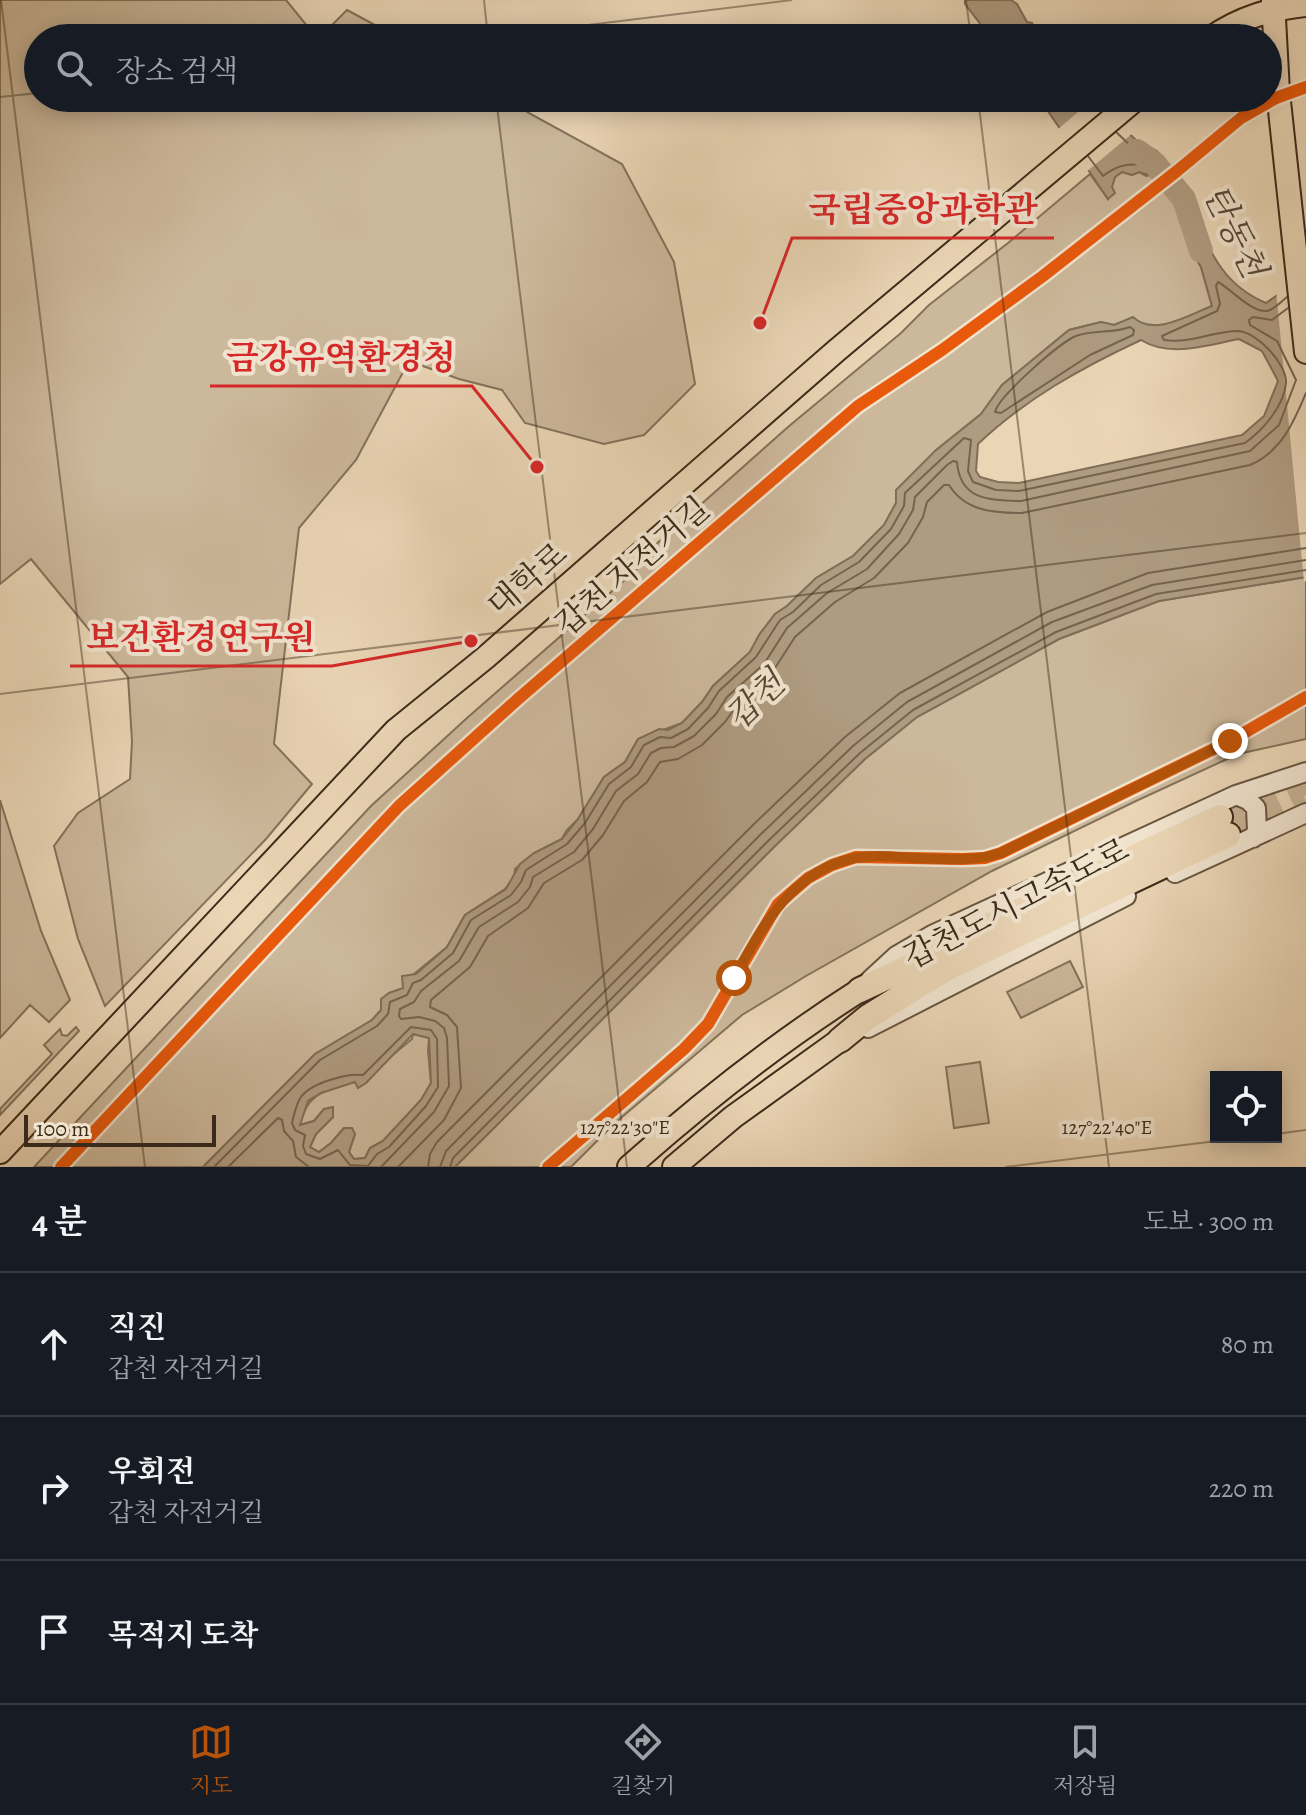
<!DOCTYPE html>
<html lang="ko">
<head>
<meta charset="utf-8">
<style>
  :root { --surface:#171b24; --page:#242831; --text:#f1f3f6; --muted:#9ea1a6; --line:#363941; --accent:#b45309 }
  body { margin:0; font-family:Alegreya,"Noto Serif KR",serif; background:var(--page); color:var(--text) }
  .controls { position:absolute; right:24px; bottom:24px; display:grid; overflow:hidden; border-radius:0px; box-shadow:0 4px 20px #0003 }
  .controls button { width:72px; height:72px; display:grid; place-items:center; padding:0; border:0; border-bottom:2px solid var(--line); background:var(--surface); color:var(--text); font:40px sans-serif }
  .scale { position:absolute; left:24px; bottom:20px; width:192px; box-sizing:border-box; padding-left:8px; border:4px solid #3c2b1a; border-top:0; font-size:22px; line-height:28px; white-space:nowrap; color:#3c2b1a; -webkit-text-stroke:6px #f1e4cf; paint-order:stroke }
  .stop { position:absolute; width:24px; height:24px; margin:-18px; border:6px solid #b45309; border-radius:50%; background:#fff }
  .stop.end { background:#b45309; border-color:#fff; box-shadow:0 2px 8px #0008 }
  .list { margin:0; padding:0; list-style:none }
  h2 { display:flex; justify-content:space-between; align-items:center; height:104px; margin:0; padding:0 32px; font-size:34px }
  h2 small { font-size:26px; font-weight:400; color:var(--muted) }
  .list li { display:grid; grid-template-columns:52px 1fr auto; gap:24px; align-items:center; box-sizing:border-box; height:144px; padding:0 32px; border-top:2px solid var(--line) }
  .list b { display:block; font-size:30px; white-space:nowrap }
  .list p { margin:0; font-size:26px; white-space:nowrap; color:var(--muted) }
  .list em { font-size:26px; font-style:normal; color:var(--muted) }
  .icon { flex:none; width:44px; height:44px; fill:none; stroke:currentColor; stroke-width:2; stroke-linecap:round; stroke-linejoin:round }
  .map { position:relative; flex:none; width:1306px; height:1167px; overflow:hidden }
  .search { position:absolute; background:var(--surface); box-shadow:0 4px 20px #0003; left:24px; right:24px; top:24px; height:88px; display:flex; align-items:center; gap:20px; box-sizing:border-box; padding:0 28px; border-radius:44px; color:var(--muted); font-size:30px }
  .sheet { height:536px; background:var(--surface) }
  nav { display:flex; justify-content:space-around; align-items:center; box-sizing:border-box; height:112px; border-top:2px solid var(--line); background:var(--surface); font-size:22px; color:var(--muted) }
  nav a { display:grid; justify-items:center; gap:4px }
  nav .on { color:var(--accent) }
  .map>svg:first-child { display:block }
</style>
</head>
<body>
<div class="map">
<svg width="1306" height="1167" viewBox="0 0 1306 1167">
  <rect width="100%" height="100%" fill="#ead5b5"/>
  <filter id="stains"><feTurbulence type="fractalNoise" baseFrequency=".0025" numOctaves="4"/><feColorMatrix values="0 0 0 0 .2 0 0 0 0 .09 0 0 0 0 .02 0 0 0 .5 -.17"/></filter>
  <radialGradient id="worn" r=".72"><stop offset=".6" stop-color="#630" stop-opacity="0"/><stop offset="1" stop-color="#630" stop-opacity=".3"/></radialGradient>
  <!-- green -->
  <path fill="#ccb89b" stroke="#84725a" stroke-width="2" d="M0,0H286L317,38H38V98H519L527,112L622,164L674,262L695,384L644,435L604,444L525,423L502,390L459,379L409,361L356,460L299,528L274,744L312,784L266,839L105,1006L78,939L54,846L78,813L130,779L132,741L128,677L31,559L0,584Z
    M347,10L399,38H319Z
    M1122,172L1132,175L1139,172L1146,176L1157,174L1173,193L1187,221L1193,254L1201,267L1212,306C1189,315 1154,337 1133,318L1114,325L1101,322L1069,330L1002,385L981,414L935,451L896,503L884,525L853,556L816,578L787,606L775,614L759,635L750,652L713,686L702,702L682,723L638,739L625,762L604,777L578,819L566,831L562,839L534,853L515,869L514,878L505,889L465,915L447,947L404,982L403,989L389,993L381,1010L372,1020L315,1054L203,1167H34L371,806L467,718L643,564L653,547L788,427L901,333L929,305L1008,243L1090,174L1108,199L1115,177Z
    M1306,577V739L1238,754L1136,801L992,871L806,976L742,1015L615,1123L571,1167H455L774,847L865,759L917,717L1059,639L1159,601Z
    M0,800L41,931L70,1000L49,1022L30,1005L0,1038Z
    M1070,961L1083,987L1021,1018L1007,992Z
    M76,1027L79,1031L0,1115V1109L52,1054L44,1045L60,1029L62,1035L67,1036Z
    M413,1034L429,1038L428,1051L431,1083L421,1100L383,1141L370,1148L365,1158L354,1159L349,1152L355,1134L344,1128L331,1143L319,1152L310,1147L316,1134L333,1117L324,1109L314,1121L299,1125C309,1090 325,1092 356,1081L358,1087L366,1083L382,1064L412,1039Z
    M980,1062L989,1123L954,1128L946,1067Z"/>
  <!-- water -->
  <path fill="#af9b80" stroke="#816e57" stroke-width="2" fill-rule="evenodd" d="M965,0H1011L1017,4L1027,22L1032,23L1041,38H991L965,4Z
    M1039,98H1091L1137,141L1157,151L1168,165C1158,173 1151,178 1139,172L1132,175L1122,172L1115,177L1112,187L1115,193L1108,199Z
    M1195,218C1212,257 1226,286 1266,303L1306,275V577L1159,601L1059,639L917,717L865,759L774,847L455,1167H203L315,1054L372,1020L381,1010V999L389,993L403,988L402,976L416,974L447,947L465,915L506,889L520,864L534,853L562,839L578,819L604,777L625,762L638,739L659,729L668,730L682,723L702,702L713,686L750,652L759,635L775,614L787,606L816,578L853,556L884,525L896,503V490L935,451L981,414L1002,385L1069,330L1101,322L1114,325L1133,317C1154,337 1189,315 1212,306L1201,267L1193,254L1187,221ZM1239,339L1262,351L1278,381L1264,416L1242,435L1019,483L998,482L980,477L976,471L978,444C1025,399 1083,367 1141,340C1170,358 1207,345 1239,339ZM413,1034L429,1038L431,1083L421,1100L383,1141L370,1148L365,1158L354,1159L349,1152L355,1134L352,1128H344L331,1143L319,1152L310,1147L316,1134L333,1117V1107L324,1109L314,1121L300,1125L308,1101L321,1093L355,1082L358,1088L366,1083Z"/>
  <!-- pier -->
  <path fill="#ead5b5" d="M1094,98L1134,132L1085,173L1056,131Z
    M1306,271V581L1304,582L1276,290Z"/>
  <g fill="none" stroke-linecap="round" stroke-linejoin="round">
    <!-- shore -->
    <path stroke="#76634d" stroke-width="2" d="M1088,156L1103,176C1115,167 1125,163 1141,165C1145,165 1149,167 1154,165L1153,159L1132,147L1116,132
      M1130,327L1134,330L1133,335L1090,355L1001,413L995,412C998,397 1060,342 1076,336C1095,329 1112,334 1130,327Z
      M411,1027L431,1030L437,1039L438,1087L426,1106L389,1147L377,1154L368,1166L350,1165L338,1150L320,1159L306,1154L303,1146L305,1135L295,1130L292,1123C294,1115 296,1104 301,1097C311,1083 347,1073 363,1075Z
      M214,1167L320,1060L377,1026L388,1014L390,1002L407,995L413,983L421,980L453,953L471,920L511,895L521,882L526,870L567,844L585,823L609,784L631,767L644,745L660,737L671,738L688,729L708,708L719,691L756,657L780,620L793,612L821,585L859,562L891,529L904,506L905,493L964,438L971,440L968,471L973,482L996,490L1019,491L1245,443C1263,430 1284,406 1286,383C1287,364 1257,332 1238,331C1213,331 1191,344 1164,340L1162,336L1217,311L1220,304L1216,286L1218,282C1229,287 1255,317 1270,310C1276,307 1282,301 1287,297
      M228,1167L278,1118L282,1120L284,1131L293,1141L296,1157L309,1167
      M381,1167L434,1112L449,1086L447,1038L444,1028L435,1021L419,1017L401,1019L399,1016L400,1009L414,1002L421,991L459,961L479,927L518,902L530,887L533,877L574,852L593,829L616,791L638,774L651,753L661,748L674,747L694,736L716,714L727,697L764,664L787,628L827,593L867,569L899,534L913,510L915,497L947,465L953,461L957,462C960,500 988,500 1021,501L1250,451L1279,425L1296,380L1277,341L1250,325L1249,320L1253,317L1272,320L1288,308
      M398,1167L444,1120L461,1088L457,1027L447,1015L430,1007L431,1000L470,967L488,936L528,908L544,883L582,860L603,835L624,801L647,782L660,762L678,759L702,745L725,722L737,705L773,671L795,637L835,602L874,578L908,543L923,517L927,502L944,485H949C965,511 993,513 1022,513L1250,465C1281,452 1294,422 1306,393
      M428,1167L430,1154L437,1142L753,825L845,737L900,693L1047,612L1148,573L1306,548
      M440,1167L446,1151L761,834L853,746L907,702L1052,622L1152,585L1306,560
      M450,1167L453,1158L768,841L860,753L913,710L1056,632L1156,594L1306,570"/>
    <!-- river -->
    <path stroke="#af9b80" stroke-width="24" d="M1137,151L1154,163L1184,199L1201,251"/>
    <!-- highway-tunnel -->
    <path stroke="#c7b396" stroke-width="24" stroke-dasharray="24 12" stroke-linecap="butt" d="M1220,817L1306,782
      M1228,835L1306,801"/>
    <defs>
      <path id="minor" d="M1236,795L1248,800L1256,808L1257,831L1253,838
        M1175,873L1306,813
        M870,980L896,956L932,935L1236,795L1306,772
        M868,1028L1126,896"/>
      <path id="major" d="M1273,0L1278,92L1306,352
        M1211,38C1241,17 1271,9 1306,5
        M0,1152L396,730L485,658L836,351L1137,98
        M629,1167C702,1102 777,1043 860,990
        M674,1167L733,1117L840,1040"/>
      <path id="highway" d="M860,990L911,966L1004,918L1220,817
        M840,1040L868,1017L944,970L1228,835"/>
    </defs>
    <!-- minor casing -->
    <use href="#minor" stroke="#685641" stroke-width="22"/>
    <!-- major casing -->
    <use href="#major" stroke="#3c2b1a" stroke-width="26"/>
    <!-- highway casing -->
    <use href="#highway" stroke="#3c2b1a" stroke-width="28"/>
    <!-- minor -->
    <use href="#minor" stroke="#f1e4cf" stroke-width="18"/>
    <!-- major -->
    <use href="#major" stroke="#ead5b5" stroke-width="22"/>
    <!-- highway -->
    <use href="#highway" stroke="#ead5b5" stroke-width="24"/>
    <defs>
      <path id="cycleway" d="M61,1167L399,806L518,699L858,406L942,350L1043,276L1177,171L1241,118L1276,98L1306,87
        M548,1167L684,1049L708,1024L778,904L808,878L832,865L856,857L963,859L985,858L1001,853L1230,741L1306,697"/>
    </defs>
    <!-- cycleway casing -->
    <use href="#cycleway" stroke="#f1e4cf" stroke-width="17"/>
    <!-- cycleway -->
    <use href="#cycleway" stroke="#e8590c" stroke-width="12"/>
  </g>
  <g fill="none" stroke-linecap="round" stroke-linejoin="round">
    <!-- route -->
    <path stroke="#b45309" stroke-width="10" d="M734,978C762,927 792,870 855,858C874,854 896,857 916,858C945,859 973,862 1001,853L1230,741"/>
  </g>
  <!-- ticks -->
  <path fill="none" stroke="#3c2b1a" stroke-width="2" stroke-opacity="0.45" d="M1,0L145,1167M484,0L488,38M966,0L971,38M482,38L792,0M0,97L38,93M496,98L627,1167M978,98L1109,1167M0,694L1306,533M1276,1134L1306,1130M1005,1167L1249,1137"/>
  <g text-anchor="middle" dominant-baseline="central" stroke-width="8" stroke-linejoin="round" paint-order="stroke">
    <!-- street labels -->
    <g font-size="32" fill="#3c2b1a" stroke="#f1e4cf">
      <text transform="translate(632 566) rotate(-41)">갑천 자전거길</text>
      <text transform="translate(527 579) rotate(-41)">대학로</text>
      <text transform="translate(1016 903) rotate(-27)">갑천도시고속도로</text>
    </g>
    <!-- water labels -->
    <g font-size="34" font-style="italic" fill="#594734" stroke="#f1e4cf">
      <text transform="translate(1235 231) rotate(64)">탄동천</text>
      <text transform="translate(755 700) rotate(-44)">갑천</text>
    </g>
  </g>
  <g font-size="20" text-anchor="middle" fill="#3c2b1a" stroke="#f1e4cf" stroke-width="8" stroke-linejoin="round" paint-order="stroke">
    <text x="625" y="1134">127°22'30"E</text>
    <text x="1107" y="1134">127°22'40"E</text>
  </g>
  <!-- callouts -->
  <path fill="none" stroke="#d62828" stroke-width="3" d="M760 323L792 238H1054M537 467L472 386H210M471 641L332 666H70"/>
  <g fill="#d62828" stroke="#f1e4cf" stroke-width="3">
    <circle cx="760" cy="323" r="8"/>
    <circle cx="537" cy="467" r="8"/>
    <circle cx="471" cy="641" r="8"/>
  </g>
  <g font-size="34" text-anchor="middle" font-weight="bold" fill="#d62828" stroke="#f1e4cf" stroke-width="8" stroke-linejoin="round" paint-order="stroke">
    <text x="923" y="221">국립중앙과학관</text>
    <text x="341" y="369">금강유역환경청</text>
    <text x="201" y="649">보건환경연구원</text>
  </g>
  <rect width="100%" height="100%" filter="url(#stains)"/>
  <rect width="100%" height="100%" fill="url(#worn)"/>
</svg>
<div class="controls">
<button><svg class="icon" aria-label="locate" viewBox="0 0 24 24"><circle cx="12" cy="12" r="6"/><path d="M12 2v4M12 18v4M2 12h4M18 12h4"/></svg></button>
</div>
<div class="scale">100 m</div>
<div class="stop" style="left:734px;top:978px"></div>
<div class="stop end" style="left:1230px;top:741px"></div>
<div class="search"><svg class="icon" aria-label="search" viewBox="0 0 24 24"><circle cx="10" cy="10" r="6"/><path d="M15 15l6 6"/></svg>장소 검색</div>
</div>
<section class="sheet">
<h2>4 분<small>도보 · 300 m</small></h2>
<ul class="list">
<li><svg class="icon" aria-label="ahead" viewBox="0 0 24 24"><path d="M12 20V5M6 11l6-6 6 6"/></svg><div><b>직진</b><p>갑천 자전거길</p></div><em>80 m</em></li>
<li><svg class="icon" aria-label="right" viewBox="0 0 24 24"><path d="M7 20v-9h11M14 6l5 5-5 5"/></svg><div><b>우회전</b><p>갑천 자전거길</p></div><em>220 m</em></li>
<li><svg class="icon" aria-label="arrive" viewBox="0 0 24 24"><path d="M6 21V4h12l-3 4 3 4H6"/></svg><div><b>목적지 도착</b></div></li>
</ul>
</section>
<nav>
<a class="on"><svg class="icon" aria-label="map" viewBox="0 0 24 24"><path d="M3 6l6-2 6 2 6-2v14l-6 2-6-2-6 2zM9 4v14M15 6v14"/></svg>지도</a>
<a><svg class="icon" aria-label="directions" viewBox="0 0 24 24"><path d="M12 3l9 9-9 9-9-9zM9 14v-3h6M13 9l2 2-2 2"/></svg>길찾기</a>
<a><svg class="icon" aria-label="saved" viewBox="0 0 24 24"><path d="M7 4h10v16l-5-4-5 4z"/></svg>저장됨</a>
</nav>
</body>
</html>
